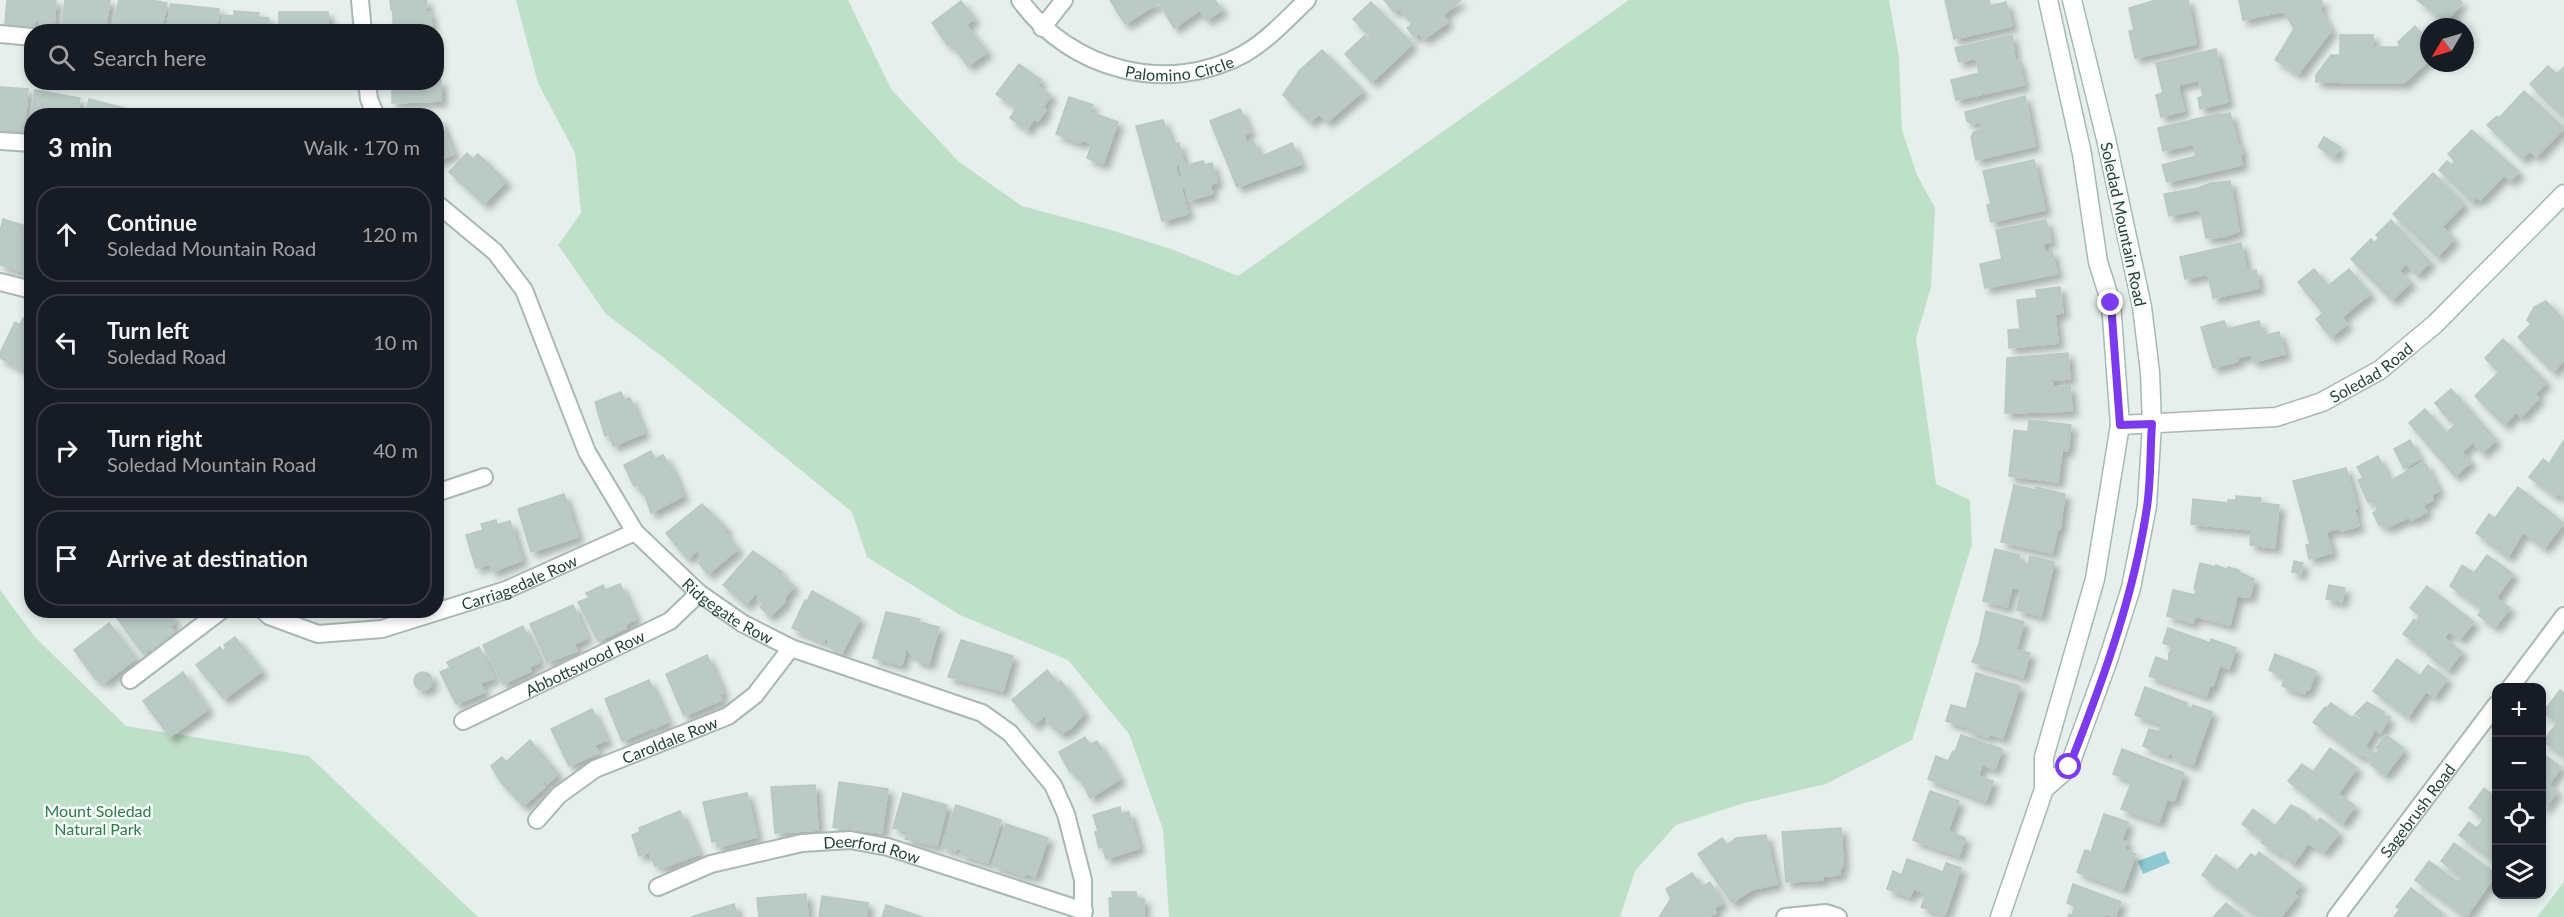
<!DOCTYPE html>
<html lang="en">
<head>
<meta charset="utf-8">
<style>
  :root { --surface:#171b24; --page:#20242c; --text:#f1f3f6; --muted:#9ea1a6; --line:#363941 }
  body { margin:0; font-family:Lato,sans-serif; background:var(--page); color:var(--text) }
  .controls { position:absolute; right:18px; bottom:18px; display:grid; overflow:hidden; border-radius:12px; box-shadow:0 3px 9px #0003 }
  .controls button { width:54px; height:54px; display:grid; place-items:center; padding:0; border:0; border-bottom:2px solid var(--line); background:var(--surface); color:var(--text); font:30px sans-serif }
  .compass { position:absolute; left:2420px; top:18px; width:54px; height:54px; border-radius:50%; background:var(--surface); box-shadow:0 3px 9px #0003; rotate:232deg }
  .stop { position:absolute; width:18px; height:18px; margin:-14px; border:4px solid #7c3aed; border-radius:50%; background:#fff }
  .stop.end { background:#7c3aed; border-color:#fff; box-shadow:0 2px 6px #0008 }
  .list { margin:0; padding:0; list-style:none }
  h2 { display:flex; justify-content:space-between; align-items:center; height:78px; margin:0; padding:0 24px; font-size:26px }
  h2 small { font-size:20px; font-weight:400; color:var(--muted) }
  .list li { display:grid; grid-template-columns:39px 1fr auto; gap:18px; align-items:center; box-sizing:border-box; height:96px; margin:0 12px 12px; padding:0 12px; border:2px solid var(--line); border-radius:24px }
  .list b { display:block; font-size:22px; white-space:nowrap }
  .list p { margin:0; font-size:20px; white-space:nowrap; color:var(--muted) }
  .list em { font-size:20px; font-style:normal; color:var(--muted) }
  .icon { flex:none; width:33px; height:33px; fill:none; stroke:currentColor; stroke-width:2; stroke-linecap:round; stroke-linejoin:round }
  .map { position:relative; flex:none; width:2564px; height:917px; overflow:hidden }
  .search { position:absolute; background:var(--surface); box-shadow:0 3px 9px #0003; left:24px; top:24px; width:420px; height:66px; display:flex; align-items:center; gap:15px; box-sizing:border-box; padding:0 21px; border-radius:24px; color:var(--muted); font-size:22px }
  .panel { position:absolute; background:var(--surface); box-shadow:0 3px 9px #0003; left:24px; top:108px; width:420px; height:510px; border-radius:24px }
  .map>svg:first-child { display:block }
</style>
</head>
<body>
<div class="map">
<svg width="2564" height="917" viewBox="0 0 2564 917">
  <defs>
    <filter id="shadow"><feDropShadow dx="5.5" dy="5.5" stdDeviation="3" flood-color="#0004"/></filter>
  </defs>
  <rect width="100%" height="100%" fill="#e6efeb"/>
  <!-- green -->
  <path fill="#bfe0c8" d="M516,0H848L891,89L959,162L1022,206L1111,230L1174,250L1238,276L1629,0H1889L1899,57L1902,130L1917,175L1935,208L1931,287L1916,338L1936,484L1970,500L1972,544L1912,740L1826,784L1744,803L1676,825L1635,871L1620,917H1169L1163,829L1129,734L1068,660L960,615L867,557L852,512L664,358L606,314L558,245L581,213L575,153L538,83Z
    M0,590L35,637L126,726L309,756L478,917H0Z
    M2564,882V917H2537Z"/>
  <!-- water -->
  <path fill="#8ec9d4" d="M2165,851L2170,863L2143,874L2138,861Z"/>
  <!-- building -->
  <path fill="#bbcac4" stroke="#b8c9c2" stroke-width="1.5" filter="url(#shadow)" d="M7,0H56L54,27L39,25L40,21H35L34,26L5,24Z
    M65,0H110L105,32L61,31Z
    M119,0H151L167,3L161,32H112Z
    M390,0H427L426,12H430L432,27L393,32V10H391Z
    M1110,0H1156L1158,3L1125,24Z
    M1158,0H1215L1222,10L1206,20L1200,10L1174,28Z
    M1384,0H1461L1443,15L1448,22L1424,39L1419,33L1414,37L1407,28L1412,24L1399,8L1394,12Z
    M1945,0H1989L1990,6L2006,2L2012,26L1954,39Z
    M2156,0H2188L2196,44L2135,58L2129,31L2134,30L2129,8Z
    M2239,0H2321L2323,4L2319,7L2331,31L2298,74L2275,60L2294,29L2284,11L2243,20Z
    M2417,0H2459L2462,2L2446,22Z
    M961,1L974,19L966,25L987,52L968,66L951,44L948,46L932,23Z
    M1371,2L1412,44L1372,82L1345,54L1365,35L1370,40L1372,38L1353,19Z
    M171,4L219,9L216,32H166Z
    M234,11L259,13L258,17L269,18L268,32H222L223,15L234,16Z
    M279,12H328V32H279Z
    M2415,26L2429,41V60L2404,83L2316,82V75L2331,55H2340V35H2373V47H2397L2400,45L2398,42Z
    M2012,35L2015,60H2018L2024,85L1956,100L1951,80L1979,73L1976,58L1959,62L1955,48Z
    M2216,49L2228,102L2200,109L2198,98L2203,96L2199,80L2178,85L2184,111L2161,117L2156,95L2163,93L2156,63Z
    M1322,50L1363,91L1327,122L1319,114L1310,122L1283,95L1299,71Z
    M1019,64L1041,80L1037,86L1051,95L1043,107L1046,110L1038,121L1034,119L1027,130L1010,118L1016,108L996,94Z
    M2548,66L2557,74L2564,67L2563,117L2530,84Z
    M436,80H441V101L392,103V87H399L398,82H436Z
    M0,87L28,89L24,132L0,130Z
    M35,90L80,98L77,116H32V125H29Z
    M2524,91L2564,128L2536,157L2530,151L2522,159L2487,125L2497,116L2499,118Z
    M2025,96L2035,146L1976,160L1971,137L1974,132L1982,130L1980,122L1972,124L1967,121L1965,112Z
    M1069,97L1093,105L1090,112L1118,122L1103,164L1087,158L1092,143L1081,140L1080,143L1056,134Z
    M89,99L132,110L130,116H85Z
    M1240,109L1250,132L1244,135L1247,143L1253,140L1260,157L1292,143L1301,164L1237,187L1210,121Z
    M2220,113L2221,115L2230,113L2238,145H2240L2242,154H2240L2242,165L2167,182L2162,165L2196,156L2194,144L2163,151L2158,128Z
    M440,120L454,154L436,161V121Z
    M1163,120L1172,145L1179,143L1184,164L1175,166L1178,178L1183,176L1180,167L1203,161L1205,165L1212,163L1217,182L1210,185L1212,194L1189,200L1185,187L1181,188L1188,214L1162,221L1136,126Z
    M2472,130L2519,172L2510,181L2504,175L2480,200L2477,197L2472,202L2439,170L2447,161L2452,165L2455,161L2448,154Z
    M2324,137L2340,147L2334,157L2318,147Z
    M467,153L473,159L478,154L506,181L484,204L449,172Z
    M2034,160L2045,210L1991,222L1987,205L1991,204L1983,171Z
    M2433,173L2464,204L2442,227L2454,239L2437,257L2393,214Z
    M2230,181L2239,231L2223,237L2206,238L2200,209L2169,216L2164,194L2198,188L2211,183Z
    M3,219L32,228V275L22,272L24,267H21L20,271L0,265V231Z
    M2046,220L2051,242L2043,243L2045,253L2052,251L2057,274L1985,288L1980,264L2002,259L1996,230Z
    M2391,220L2430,262L2417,275L2406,264L2399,271L2411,282L2392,300L2351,259L2371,239L2374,243L2379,238L2376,235Z
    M2241,243L2247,272L2256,270L2259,288L2213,298L2208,274L2185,279L2180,257Z
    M2314,269L2328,286L2349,269L2370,294L2342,317L2347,324L2331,337L2316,319L2323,313L2298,282Z
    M2060,287L2063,313L2055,314L2058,343L2009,348L2008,330L2020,329L2017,300L2037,298L2036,290Z
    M2546,301L2564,320V360L2553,372L2518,337L2531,324L2527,320L2534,307Z
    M23,318L32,323V374L0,358V353L15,322L20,325Z
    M2224,321L2227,329L2259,321L2263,336L2279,332L2285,354L2253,362L2251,354L2237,358L2238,361L2213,368L2201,327Z
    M2503,339L2546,382L2535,394L2539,398L2521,417L2516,412L2504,425L2475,396L2499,372L2485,358Z
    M2068,353L2070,379L2052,380L2053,387L2070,386L2072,411L2005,413L2007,358Z
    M2451,389L2496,440L2482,453L2473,442L2462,452L2471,462L2455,476L2409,423L2425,409L2446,433L2456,424L2452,419L2450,421L2435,403Z
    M621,392L624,400L630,398L644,433L613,446L609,435L605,436L595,402Z
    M2029,420L2071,425L2068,451L2062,450L2058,482L2009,476L2014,430L2028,432Z
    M2410,440L2420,459L2404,468L2394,449Z
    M2564,440V498L2557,493L2555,496L2529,477L2543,459L2549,464Z
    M651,451L655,459L663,455L672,469L683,496L651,513L644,493L642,494L637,485L634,486L624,465Z
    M2378,456L2390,481L2422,463L2424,465L2426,464L2439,491L2431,495L2433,500L2423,505L2427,512L2411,520L2409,517L2386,528L2384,523L2379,525L2373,513L2378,510L2373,500L2368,502L2358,480L2363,478L2357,467Z
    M2346,468L2357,508H2354L2359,526L2341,531L2340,528L2326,532L2332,553L2309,559L2306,545L2310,544L2293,481Z
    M2014,485L2035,490L2036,487L2065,494L2060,529L2058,528L2052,553L2001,542Z
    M2518,487L2564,523L2544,548L2523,532L2508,557L2476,533L2489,514L2495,518Z
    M564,494L578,537L562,542L560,537V543L531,552L518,509Z
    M2236,496L2261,498L2260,503L2279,505L2275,548L2250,545L2251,530L2191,524L2193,499L2228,503V500H2236Z
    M702,504L727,529L724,532L738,549L708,574L698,562L703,558L699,555V549L687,559L666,533Z
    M496,520L497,525L510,521L522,560L492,572L490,564L476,568L466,535L483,530L481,524Z
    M1995,549L2020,555L2018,562L2028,564L2030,556L2054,562L2041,616L2017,610L2021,589L2012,587L2007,607L1983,601Z
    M753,551L782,572L780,574L794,586L785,597V602L770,616L760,607L764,603L758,599L757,591L746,605L723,585Z
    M2487,555L2513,574L2496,598L2510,608L2495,627L2478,615L2482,609L2450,586L2462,565L2474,573Z
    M2294,561L2303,563L2301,574L2292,572Z
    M2200,563L2215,567L2216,565L2228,570V567L2239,570V572L2254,579L2250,597L2237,596L2230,625L2195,616L2193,623L2167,616L2173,590L2195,595L2196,589H2194Z
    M620,584L636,619L626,624V628L598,641L578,602L589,598L586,593L603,585L605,590Z
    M2329,585L2345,588L2342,602L2326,599Z
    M2427,586L2474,622L2460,639L2449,631L2444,638L2462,652L2448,670L2427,654L2429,652L2403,634L2414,619L2417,621L2420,616L2410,608Z
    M812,591L860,618L842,653L827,646L830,641L825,638L823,642L792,628L805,600L807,601Z
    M573,605L587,638L574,644L577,651L547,662L530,624Z
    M126,610H166L175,623L170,626L174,632L151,651L150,649L143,654L117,618Z
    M1986,611L2024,622L2017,647L2014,649L2030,653L2023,677L1972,662L1979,644Z
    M886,612L920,619L919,622L939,627L929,664L915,660L917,656H913L906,648L902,665L873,658Z
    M109,623L136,658L104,683L101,678L97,681L74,650Z
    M523,626L540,662L529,667L531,671L503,684L483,645Z
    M2168,628L2210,643L2211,639L2236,648L2229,669L2220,665L2213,686H2210L2206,696L2149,676L2156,657L2169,662V653L2174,647L2163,643Z
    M235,637L262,671L224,699L196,665L220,647L223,651L226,648L224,645Z
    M961,640L1013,656L1003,691L948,677Z
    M479,647L494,678L480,683L485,692L456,704L440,672L450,668L447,662Z
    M2275,654L2316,671L2309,690L2306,689L2305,693L2297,692L2282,686L2285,677L2269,670Z
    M707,655L723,693L719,695L722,700L684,716L666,674Z
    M2397,659L2420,676L2428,665L2447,679L2434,697L2426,691L2408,717L2373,691Z
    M1047,670L1058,684L1061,681L1084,713L1071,728L1061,734L1046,721V714L1034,725L1012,700Z
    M183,672L208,709L170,737L143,701Z
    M414 681a9 9 0 1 1 18 0a9 9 0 1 1-18 0Z
    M1976,673L2020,686L2003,738L1989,734L1988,737L1968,731L1969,728L1946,721L1951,705L1966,709Z
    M649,680L668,722L653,729L651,724L649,725L650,729L622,741L605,699Z
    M2145,687L2187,703L2185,707L2192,709L2193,705L2212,712L2193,765L2173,758L2174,755L2169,753L2168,756L2143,746L2149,729L2159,732L2162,724L2135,715Z
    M2560,690L2564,693V757L2543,741L2557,723L2543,712Z
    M2367,702L2384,712L2382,714L2387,718L2390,717L2380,733L2375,729L2365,747L2375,754L2379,750L2376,748L2386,735L2403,748L2401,750L2403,752L2385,775L2371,765L2373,762L2361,754L2360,757L2313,722L2325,707L2327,708L2331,703L2352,718L2354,716L2365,724L2366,722L2355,714Z
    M592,709L607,740L594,745L599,753L569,766L551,729Z
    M1961,735L2002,749L1995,769L1982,765L1978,776L1993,781L1986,801L1928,779L1936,756L1948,761L1953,751L1955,752Z
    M1085,737L1090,745L1097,741L1120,779L1090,798L1080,778L1078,780L1072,770L1070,772L1059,752Z
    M530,740L558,774L547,784L544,781L542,783L545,787L523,806L500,781L491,766L502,757L506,762Z
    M2330,748L2357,768L2338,794L2355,806L2342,824L2288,781L2302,764L2313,772Z
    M2122,749L2184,773L2174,801L2167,799L2159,822L2121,809L2132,781L2113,774Z
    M2542,753L2561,767L2548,785L2557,791L2545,808L2542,806Z
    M839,782L888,789L882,833L851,829L852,824L849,823L848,829L833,827Z
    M815,785L818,830L775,833L771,787Z
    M2484,788L2496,798V863L2459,835L2469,822L2477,828L2484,819L2469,808Z
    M1930,791L1959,801L1948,831L1965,838L1959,856L1913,840Z
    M747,793L757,837L718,847L716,841L712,842L703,802Z
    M903,793L947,805L937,846L905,839L908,829L906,831L893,828Z
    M956,805L1001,820L988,863L960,854L962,849L957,848L956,851L942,847Z
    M2291,805L2305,812L2316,823L2320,818L2339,833L2324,852L2308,843L2293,864L2280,852L2278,854L2261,842L2263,839L2242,824L2253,809L2275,826Z
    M1120,807L1121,814L1129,812L1139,848L1106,859L1103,847L1099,848L1095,832L1098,831L1093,815Z
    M680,811L699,854L662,868L660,864L655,866L649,852L639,856L632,835L640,832L639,828Z
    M2104,814L2128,822L2122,840L2127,842L2124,850L2136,854L2123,889L2077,872L2085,850L2091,852Z
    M1006,824L1048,838L1035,877L1026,873L1025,876L992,865Z
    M1841,828L1843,861L1842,868H1840V875L1823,876V880L1786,882L1782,832Z
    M1766,835L1777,884L1751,890L1732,903L1698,854L1722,838L1727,845L1736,838Z
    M2454,843L2496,874L2466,917L2415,880L2429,861L2458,882L2462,877L2441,861Z
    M2259,852L2301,884L2294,893L2297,896L2281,917H2258L2202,875L2216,855L2237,871L2251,854L2256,857Z
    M1907,859L1943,872L1946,863L1961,868L1945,915L1921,907L1926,893L1913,889L1910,897L1887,889L1893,871L1902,875Z
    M1692,873L1701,887L1710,882L1722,903L1714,908L1716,913L1709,917H1659L1671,899L1666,889Z
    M2073,884L2121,902L2115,917L2105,914L2104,917H2068L2069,914L2072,915L2075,906L2067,903Z
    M2411,888L2443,914L2441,917H2394L2400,909L2396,907Z
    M1112,892H1136V899H1144V917H1110L1109,898H1113Z
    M806,894L808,917H759L757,898Z
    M822,896L868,903L866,917H819Z
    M2226,903L2243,917H2213Z
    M734,904L738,917H691Z
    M886,905L922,917H882Z"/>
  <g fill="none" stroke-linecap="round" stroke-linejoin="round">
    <defs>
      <g id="minor">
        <path d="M360,0L363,32"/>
        <path id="s1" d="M1020,0C1070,70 1167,96 1244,54C1268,40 1287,19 1307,0"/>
        <path d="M1042,28L1064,0"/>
        <path d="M0,34L32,37"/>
        <path d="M367,82L369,99L376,116"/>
        <path d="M0,141L32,143"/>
        <path id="s2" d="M436,203L495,252L524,290L587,452L635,532L699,593L742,623L791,648L982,713L1010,733L1053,785L1066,814L1083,880V917"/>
        <path d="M0,282L32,290"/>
        <path d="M436,493L484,477"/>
        <path id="s3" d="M263,610L269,616L318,634L382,629L506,590L635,532"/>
        <path d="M130,680L222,610"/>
        <path d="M2510,688L2564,616"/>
        <path id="s4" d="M463,721L670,621L699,593"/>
        <path id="s5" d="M537,820L559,795L595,769L728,716L755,695L791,648"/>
        <path id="s6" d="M658,887L711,864L802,843L850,840L888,847L1084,911"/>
        <path d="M1785,917L1826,913L1838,917"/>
        <path id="s7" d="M2336,917L2496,705"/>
      </g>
      <g id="tertiary">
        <path id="s8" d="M2120,425L2276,417L2322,402L2380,370L2435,324L2564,194"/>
      </g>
      <path id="secondary" d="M2044,789L2069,767L2107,663L2131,588L2147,506L2152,424L2150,372L2142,307L2107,143L2072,0
        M2000,917L2044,789V757L2095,579L2120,425L2111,303L2098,262L2082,154L2048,0"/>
    </defs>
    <!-- minor casing -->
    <use href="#minor" stroke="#a8b8b2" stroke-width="20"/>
    <!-- tertiary casing -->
    <use href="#tertiary" stroke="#a8b8b2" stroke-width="21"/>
    <!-- secondary casing -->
    <use href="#secondary" stroke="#a4bbb3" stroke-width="21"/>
    <!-- minor -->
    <use href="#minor" stroke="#fff" stroke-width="16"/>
    <!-- tertiary -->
    <use href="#tertiary" stroke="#fff" stroke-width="18"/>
    <!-- secondary -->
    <use href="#secondary" stroke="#fff" stroke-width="18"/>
  </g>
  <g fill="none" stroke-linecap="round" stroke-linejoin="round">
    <!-- route -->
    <path stroke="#7c3aed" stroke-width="8" d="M2069,767C2102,683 2134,596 2147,507C2151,480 2150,451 2152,424L2120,425L2111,303"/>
  </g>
  <g text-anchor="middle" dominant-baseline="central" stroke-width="5" stroke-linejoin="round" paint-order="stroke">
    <!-- street labels -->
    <g font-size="16" fill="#24423a" stroke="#f7fbf9">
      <text stroke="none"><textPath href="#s1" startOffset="184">Palomino Circle</textPath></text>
      <text transform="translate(2124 224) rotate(78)">Soledad Mountain Road</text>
      <text stroke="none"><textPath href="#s8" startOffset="262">Soledad Road</textPath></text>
      <text stroke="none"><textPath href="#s3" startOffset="270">Carriagedale Row</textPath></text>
      <text stroke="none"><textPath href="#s2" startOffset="514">Ridgegate Row</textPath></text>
      <text stroke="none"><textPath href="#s4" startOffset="135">Abbottswood Row</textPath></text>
      <text stroke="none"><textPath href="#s5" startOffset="158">Caroldale Row</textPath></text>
      <text stroke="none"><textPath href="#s7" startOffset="134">Sagebrush Road</textPath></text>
      <text stroke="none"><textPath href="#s6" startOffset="222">Deerford Row</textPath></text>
    </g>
    <!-- park labels -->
    <g font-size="16" fill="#2d7a4b" stroke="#f7fbf9">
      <text x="98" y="810">Mount Soledad<tspan x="98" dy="18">Natural Park</tspan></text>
    </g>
  </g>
</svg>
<div class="controls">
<button>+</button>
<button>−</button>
<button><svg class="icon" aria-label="locate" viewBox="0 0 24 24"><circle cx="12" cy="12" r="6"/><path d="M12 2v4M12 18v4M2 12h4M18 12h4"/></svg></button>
<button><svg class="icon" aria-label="layers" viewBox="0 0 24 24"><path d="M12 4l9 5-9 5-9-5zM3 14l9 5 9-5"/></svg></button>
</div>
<svg class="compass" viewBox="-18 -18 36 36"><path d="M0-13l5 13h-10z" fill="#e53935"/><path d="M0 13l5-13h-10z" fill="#9ea1a6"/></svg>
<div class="stop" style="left:2069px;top:767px"></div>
<div class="stop end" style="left:2111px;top:303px"></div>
<div class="search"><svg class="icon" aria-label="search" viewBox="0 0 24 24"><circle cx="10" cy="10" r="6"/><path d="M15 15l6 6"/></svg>Search here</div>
<section class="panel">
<h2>3 min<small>Walk · 170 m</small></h2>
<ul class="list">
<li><svg class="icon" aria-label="ahead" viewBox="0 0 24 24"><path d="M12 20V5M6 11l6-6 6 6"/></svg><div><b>Continue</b><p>Soledad Mountain Road</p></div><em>120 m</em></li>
<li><svg class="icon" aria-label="left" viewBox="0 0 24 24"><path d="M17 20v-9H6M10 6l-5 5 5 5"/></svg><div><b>Turn left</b><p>Soledad Road</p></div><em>10 m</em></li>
<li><svg class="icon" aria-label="right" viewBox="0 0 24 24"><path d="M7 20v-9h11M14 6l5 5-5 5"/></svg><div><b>Turn right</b><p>Soledad Mountain Road</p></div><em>40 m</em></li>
<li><svg class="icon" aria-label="arrive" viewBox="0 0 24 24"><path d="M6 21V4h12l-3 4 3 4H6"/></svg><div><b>Arrive at destination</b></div></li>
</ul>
</section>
</div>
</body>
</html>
